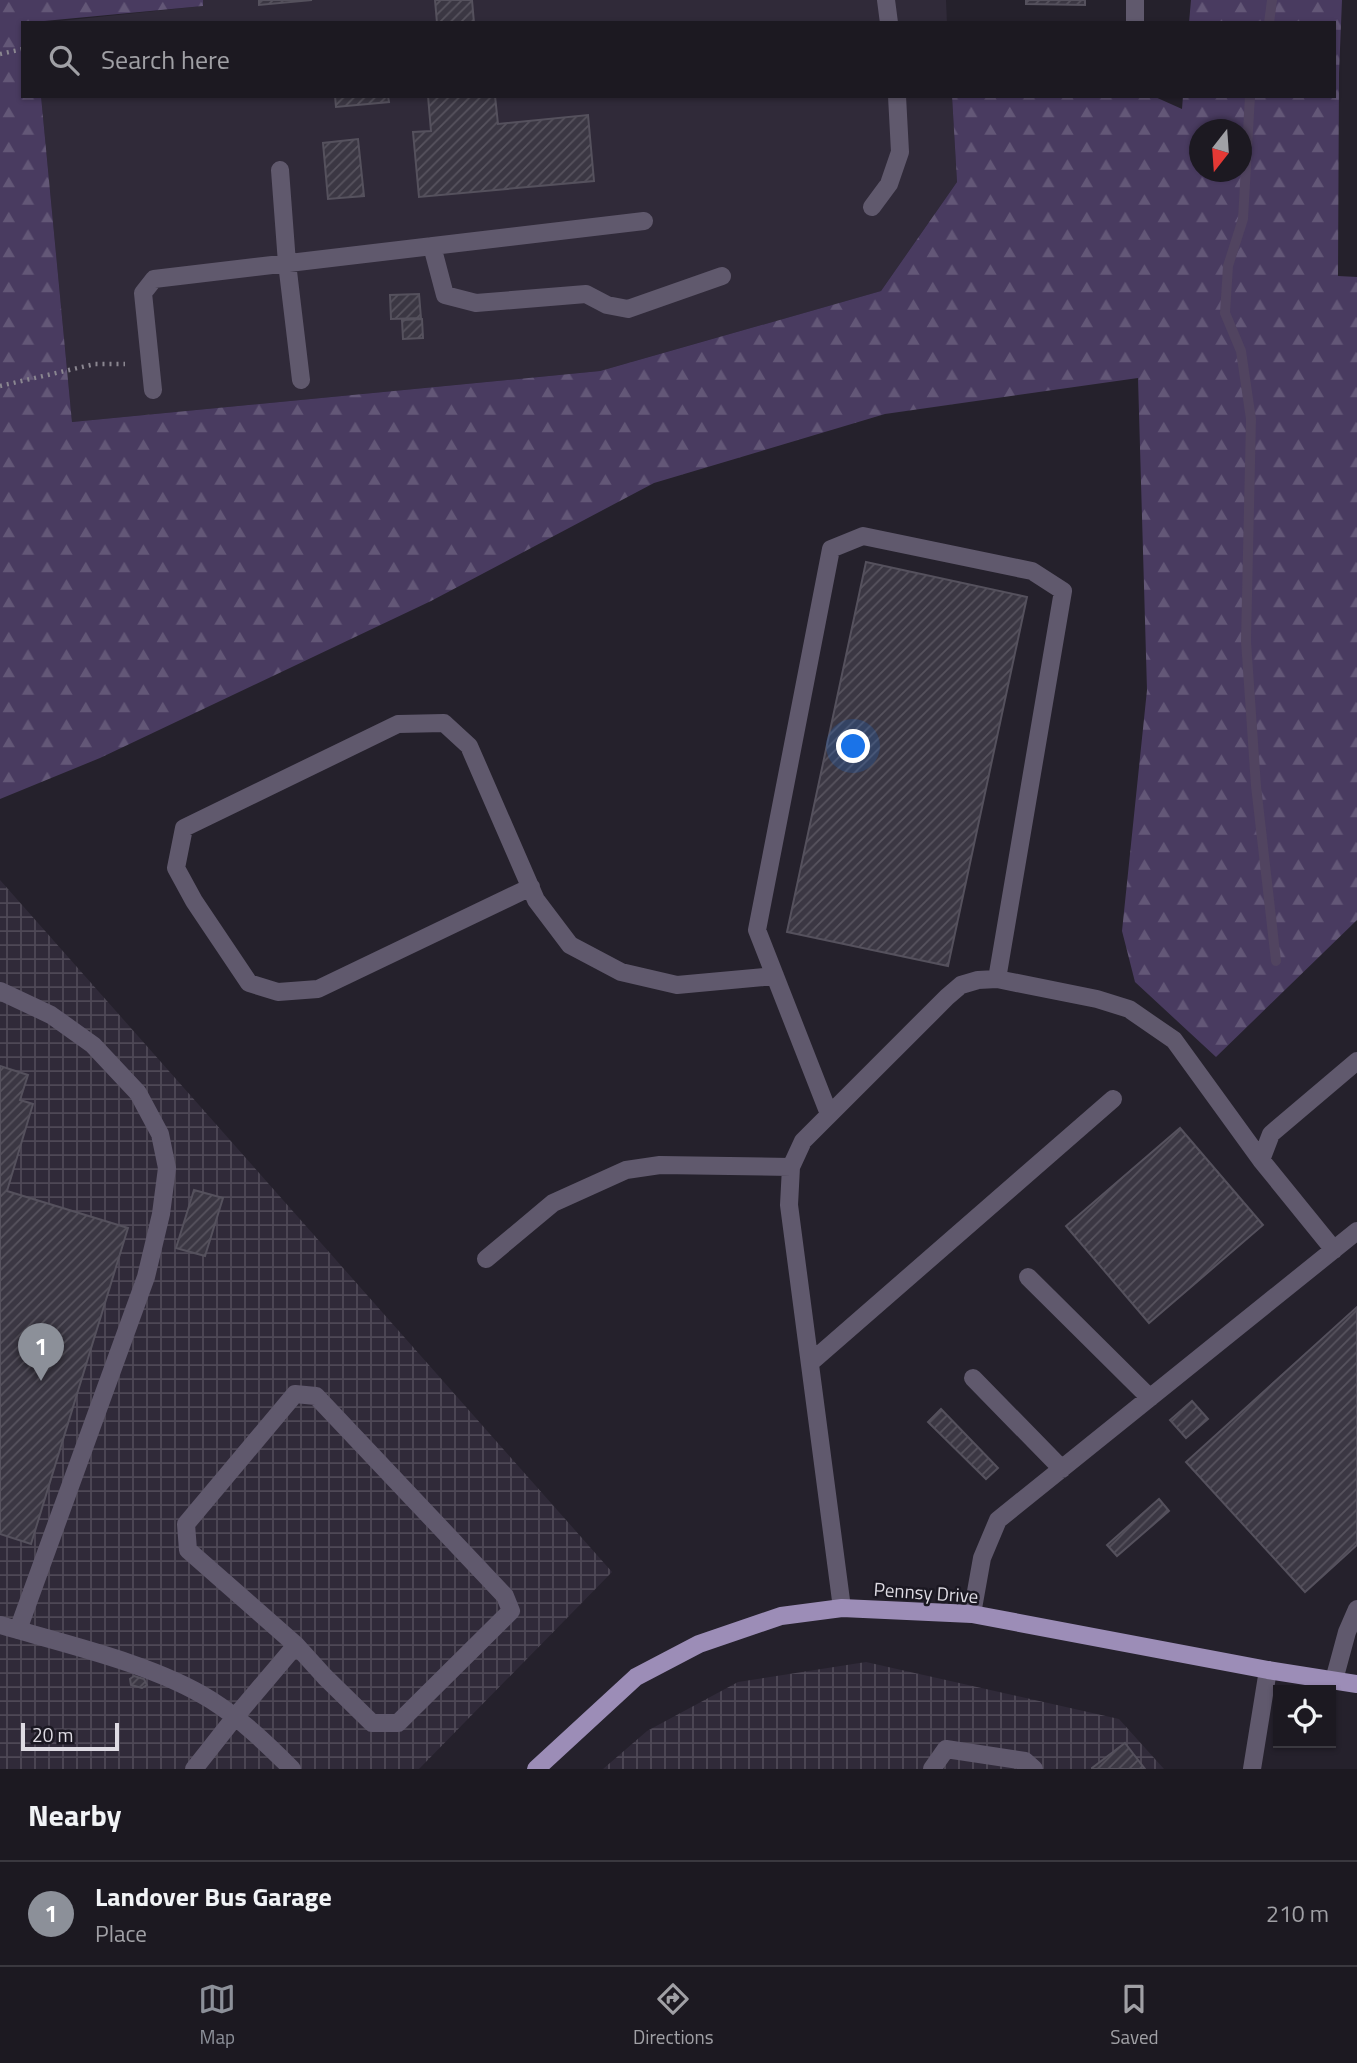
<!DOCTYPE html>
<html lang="en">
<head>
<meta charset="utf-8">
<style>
  :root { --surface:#1c1921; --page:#29262e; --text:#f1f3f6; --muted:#a0a0a5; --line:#3a383f; --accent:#8c9099 }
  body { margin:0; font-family:"Titillium Web",sans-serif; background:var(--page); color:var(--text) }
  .controls { position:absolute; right:21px; bottom:21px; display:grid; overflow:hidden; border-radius:0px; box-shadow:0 2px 5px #0004 }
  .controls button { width:63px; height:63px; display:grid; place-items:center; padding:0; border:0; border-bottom:2px solid var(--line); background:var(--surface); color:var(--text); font:35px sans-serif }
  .compass { position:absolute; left:1189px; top:119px; width:63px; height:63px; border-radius:50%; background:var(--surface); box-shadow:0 2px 5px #0004; rotate:197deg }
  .scale { position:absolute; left:21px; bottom:18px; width:98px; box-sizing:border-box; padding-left:7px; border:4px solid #dedbe3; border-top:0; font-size:19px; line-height:24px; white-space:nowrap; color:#dedbe3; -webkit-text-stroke:5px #1b1822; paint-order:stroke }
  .you { position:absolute; left:854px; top:747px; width:24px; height:24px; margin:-18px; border:5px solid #fff; border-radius:50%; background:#1a73e8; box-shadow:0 0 0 10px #1a73e833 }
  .badge { display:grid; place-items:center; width:46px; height:46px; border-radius:50%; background:var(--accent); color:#fff; font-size:23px; font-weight:700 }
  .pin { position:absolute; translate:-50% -58px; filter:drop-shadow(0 2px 4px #0008) }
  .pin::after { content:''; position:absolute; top:37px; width:24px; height:21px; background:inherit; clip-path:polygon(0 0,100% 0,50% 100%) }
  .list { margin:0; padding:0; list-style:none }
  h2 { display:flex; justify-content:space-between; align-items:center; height:91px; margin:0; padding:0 28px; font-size:30px }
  h2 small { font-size:23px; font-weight:400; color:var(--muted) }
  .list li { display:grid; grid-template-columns:46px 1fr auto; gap:21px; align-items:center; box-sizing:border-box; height:105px; padding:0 28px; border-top:2px solid var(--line) }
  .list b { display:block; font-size:26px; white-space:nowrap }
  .list p { margin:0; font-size:23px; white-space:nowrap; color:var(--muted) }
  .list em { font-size:23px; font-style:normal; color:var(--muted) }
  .icon { flex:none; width:38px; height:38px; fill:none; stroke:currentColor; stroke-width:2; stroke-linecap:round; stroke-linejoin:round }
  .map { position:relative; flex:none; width:1357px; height:1769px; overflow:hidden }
  .search { position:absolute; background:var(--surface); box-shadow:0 2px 5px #0004; left:21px; right:21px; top:21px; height:77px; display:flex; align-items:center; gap:18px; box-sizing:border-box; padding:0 24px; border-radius:0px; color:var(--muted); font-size:26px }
  .sheet { height:196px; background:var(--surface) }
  nav { display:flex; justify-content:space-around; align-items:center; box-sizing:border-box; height:98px; border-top:2px solid var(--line); background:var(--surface); font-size:19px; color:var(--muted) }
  nav a { display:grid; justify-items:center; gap:4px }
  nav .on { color:var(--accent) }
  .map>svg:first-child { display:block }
</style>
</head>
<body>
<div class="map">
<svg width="1357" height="1769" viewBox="0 0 1357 1769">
  <defs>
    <pattern id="industrial-grid" width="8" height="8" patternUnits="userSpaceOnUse" patternTransform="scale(1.75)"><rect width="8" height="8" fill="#302a39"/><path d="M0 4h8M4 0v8" fill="none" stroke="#4e4856"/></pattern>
    <pattern id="forest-firs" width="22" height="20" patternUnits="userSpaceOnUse" patternTransform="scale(1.75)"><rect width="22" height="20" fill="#493b60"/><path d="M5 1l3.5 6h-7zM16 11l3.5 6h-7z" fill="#635777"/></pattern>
    <pattern id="building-hatch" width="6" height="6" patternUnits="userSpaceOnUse" patternTransform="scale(1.75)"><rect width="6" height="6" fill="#3b3743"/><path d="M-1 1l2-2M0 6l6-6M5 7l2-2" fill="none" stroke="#57535e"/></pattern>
  </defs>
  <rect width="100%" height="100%" fill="#25212c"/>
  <!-- built -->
  <path fill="#302a39" d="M203,0H946L947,23H40L203,6Z
    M41,96H952L957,182L881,291L600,371L72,422Z"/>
  <!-- industrial -->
  <path fill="url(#industrial-grid)" d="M0,880L612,1572L419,1769H0Z
    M866,1662L1119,1719L1164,1769H603L647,1731L738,1682Z"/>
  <!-- forest -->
  <path fill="url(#forest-firs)" fill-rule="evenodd" d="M0,0H203V6L23,23V96H41L72,422L600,371L881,291L957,182L952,96H1153L1182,109L1183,96H1334V23H1189L1191,0H1342L1339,73L1338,276L1357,277V920L1216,1057L1135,982L1122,931L1147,690L1138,378L885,414L654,483L431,601L100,758L0,799ZM1200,130H1242V172H1200Z"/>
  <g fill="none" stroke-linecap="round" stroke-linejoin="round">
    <!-- stream -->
    <path stroke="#514460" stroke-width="10" d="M1269,23L1272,0
      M1250,96L1243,219L1228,266L1225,313L1241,351L1251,419L1246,641L1256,786L1276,961"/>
  </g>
  <!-- building -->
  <path fill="url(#building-hatch)" stroke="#55515d" stroke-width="2" d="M259,0H312L259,5Z
    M435,0H472L474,23H437Z
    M1026,0H1085V5L1026,4Z
    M335,96H388L389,102L336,107Z
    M428,96H495L498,124L588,115L594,181L419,197L413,132L431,131Z
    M358,139L364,196L328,199L323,143Z
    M419,294L421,318L391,319L390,295Z
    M422,319L423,338L403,339L402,320Z
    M866,562L1027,597L948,966L787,932Z
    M0,1066L28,1075L20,1100L33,1104L7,1191L128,1228L31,1544L0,1534Z
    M1180,1128L1263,1225L1149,1323L1066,1226Z
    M194,1190L223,1198L205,1256L176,1248Z
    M1357,1307V1545L1305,1592L1186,1462Z
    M1192,1401L1208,1419L1186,1438L1170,1420Z
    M941,1409L998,1468L986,1479L928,1422Z
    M1159,1499L1169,1511L1117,1556L1107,1545Z
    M134,1676L144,1679L147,1685L142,1688L131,1685L130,1679Z
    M1125,1743L1145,1769H1092V1768Z"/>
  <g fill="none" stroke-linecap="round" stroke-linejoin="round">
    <!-- path -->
    <path stroke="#8a8690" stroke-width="4.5" stroke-dasharray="2 5" stroke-linecap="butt" d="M0,54L23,49
      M0,386L95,364H125"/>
    <!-- minor -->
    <path stroke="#60596d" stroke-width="18" d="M886,0L889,23
      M1135,23V0
      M280,170L287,263L301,380
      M872,207L889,184L900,152L897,96
      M432,246L445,295L476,303L586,294L607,305L628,309L722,276
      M153,390L143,293L154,279L644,221
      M531,887L318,989L278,992L249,983L194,901L176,868L184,828L398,724L444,723L469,746L536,900L570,945L621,972L677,985L775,976
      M0,991L51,1015L93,1045L138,1093L160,1134L167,1168L161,1214L146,1277L18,1630
      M829,1114L757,930L831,549L863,536L1032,571L1063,591L997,979
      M1334,1250L1261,1160L1271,1134L1357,1061
      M486,1259L553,1203L626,1170L660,1165L791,1167
      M1028,1277L1150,1398
      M810,1363L1113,1099
      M973,1378L1062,1469
      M295,1394L316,1396L505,1596L511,1611L398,1723H372L325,1677L296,1645L188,1550L186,1524Z
      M842,1608L789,1205L791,1167L803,1141L947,997L961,985L978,980L997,979L1097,999L1129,1009L1174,1040L1261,1160
      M972,1614L982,1558L998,1520L1357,1231
      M0,1625C65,1644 154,1664 211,1700C241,1719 267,1744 292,1769
      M1334,1680L1347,1632L1357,1609
      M194,1769L235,1717L296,1645
      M932,1769L946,1749L1025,1761L1034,1769
      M1252,1769L1268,1670"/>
    <!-- major -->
    <path stroke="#9c8db7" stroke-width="18" d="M536,1769L636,1677L699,1644L781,1616L842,1608L972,1614L1268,1670L1357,1684"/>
  </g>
  <g text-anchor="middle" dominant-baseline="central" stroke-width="5" stroke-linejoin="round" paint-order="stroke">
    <!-- street labels -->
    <g font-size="19" fill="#dedbe3" stroke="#1b1822">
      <text transform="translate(926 1592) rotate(4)">Pennsy Drive</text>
    </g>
  </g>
</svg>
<div class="controls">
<button><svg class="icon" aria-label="locate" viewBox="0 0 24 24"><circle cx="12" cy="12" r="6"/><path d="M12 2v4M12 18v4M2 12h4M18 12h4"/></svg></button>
</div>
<svg class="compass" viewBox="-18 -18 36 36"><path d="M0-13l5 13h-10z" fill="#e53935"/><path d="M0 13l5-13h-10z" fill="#a0a0a5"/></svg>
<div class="scale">20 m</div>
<div class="you"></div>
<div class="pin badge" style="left:41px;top:1381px">1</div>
<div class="search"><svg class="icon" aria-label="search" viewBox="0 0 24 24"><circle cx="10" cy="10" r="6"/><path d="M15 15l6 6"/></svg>Search here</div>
</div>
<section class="sheet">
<h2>Nearby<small></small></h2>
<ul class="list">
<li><span class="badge">1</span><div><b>Landover Bus Garage</b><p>Place</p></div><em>210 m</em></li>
</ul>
</section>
<nav>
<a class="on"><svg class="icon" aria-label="map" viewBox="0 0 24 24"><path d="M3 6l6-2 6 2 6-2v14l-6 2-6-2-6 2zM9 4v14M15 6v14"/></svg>Map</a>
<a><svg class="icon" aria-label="directions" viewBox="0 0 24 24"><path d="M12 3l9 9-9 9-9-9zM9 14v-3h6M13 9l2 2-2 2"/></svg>Directions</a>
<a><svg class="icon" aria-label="saved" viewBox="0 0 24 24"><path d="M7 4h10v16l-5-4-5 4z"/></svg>Saved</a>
</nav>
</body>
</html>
